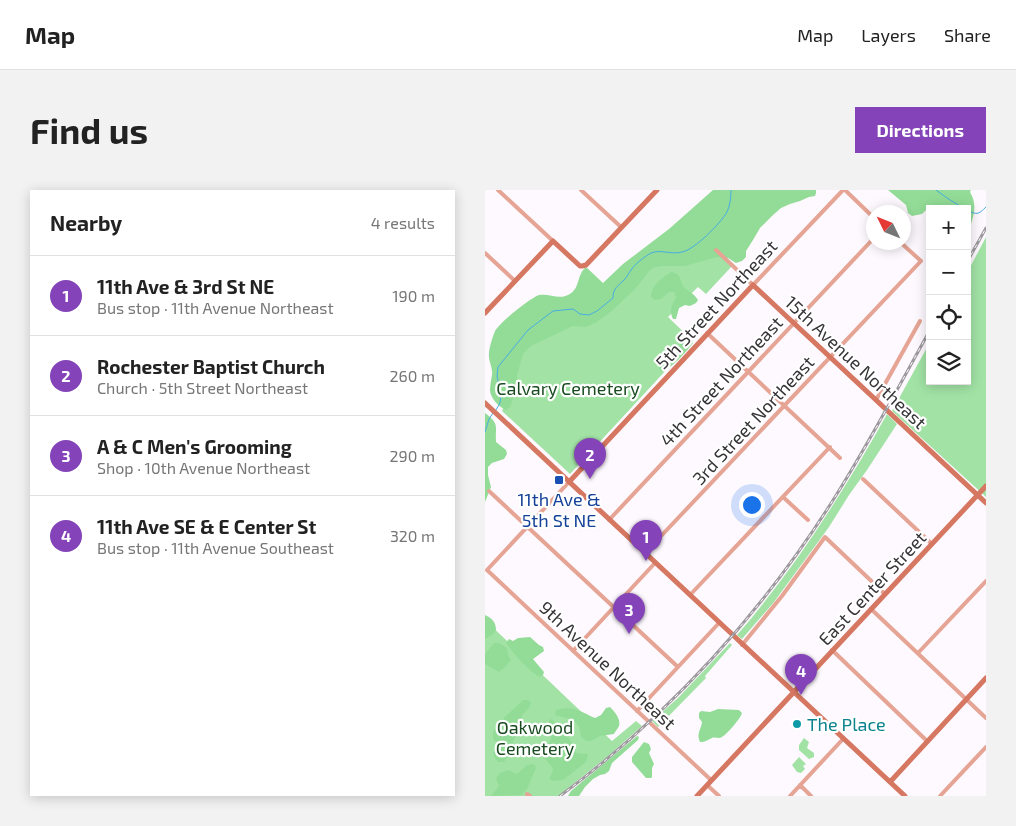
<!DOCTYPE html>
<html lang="en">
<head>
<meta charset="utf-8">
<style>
  :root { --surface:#fff; --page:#f2f2f2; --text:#222; --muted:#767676; --line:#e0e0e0; --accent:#8443b8 }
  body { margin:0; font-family:"Exo 2",sans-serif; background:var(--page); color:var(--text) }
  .controls { position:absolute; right:15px; top:15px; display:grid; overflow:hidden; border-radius:0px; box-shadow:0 2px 12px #0003 }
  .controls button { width:45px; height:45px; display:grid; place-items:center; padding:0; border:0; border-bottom:1px solid var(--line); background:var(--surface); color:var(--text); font:25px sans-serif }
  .compass { position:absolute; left:381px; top:15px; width:45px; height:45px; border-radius:50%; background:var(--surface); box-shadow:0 2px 12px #0003; rotate:313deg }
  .you { position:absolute; left:266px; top:314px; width:18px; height:18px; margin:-12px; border:4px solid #fff; border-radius:50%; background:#1a73e8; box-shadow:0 0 0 8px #1a73e833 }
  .badge { display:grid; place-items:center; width:32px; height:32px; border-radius:50%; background:var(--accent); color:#fff; font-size:16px; font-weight:700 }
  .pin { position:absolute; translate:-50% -41px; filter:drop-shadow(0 1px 2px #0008) }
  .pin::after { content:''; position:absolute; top:26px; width:18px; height:15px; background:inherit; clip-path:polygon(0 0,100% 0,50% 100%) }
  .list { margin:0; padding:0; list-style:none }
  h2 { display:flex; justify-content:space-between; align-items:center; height:65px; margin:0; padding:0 20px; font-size:21px }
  h2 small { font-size:16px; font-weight:400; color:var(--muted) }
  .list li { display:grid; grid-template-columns:32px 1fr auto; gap:15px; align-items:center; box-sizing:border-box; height:80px; padding:0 20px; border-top:1px solid var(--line) }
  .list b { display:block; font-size:19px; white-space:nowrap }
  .list p { margin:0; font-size:16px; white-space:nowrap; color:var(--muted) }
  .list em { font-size:16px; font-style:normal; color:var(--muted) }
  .icon { flex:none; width:28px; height:28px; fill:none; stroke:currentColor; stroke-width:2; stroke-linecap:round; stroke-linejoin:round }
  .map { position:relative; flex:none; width:501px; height:606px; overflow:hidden; border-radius:0px }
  header { display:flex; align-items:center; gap:30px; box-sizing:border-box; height:70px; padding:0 25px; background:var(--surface); border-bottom:1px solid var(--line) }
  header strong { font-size:24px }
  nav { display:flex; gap:28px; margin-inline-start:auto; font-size:18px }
  .intro { display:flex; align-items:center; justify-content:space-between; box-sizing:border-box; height:120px; padding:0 30px }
  h1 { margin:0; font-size:35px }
  .button { padding:12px 22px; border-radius:0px; background:var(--accent); color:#fff; font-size:18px; font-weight:700 }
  main { display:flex; gap:30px; padding:0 30px }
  aside { flex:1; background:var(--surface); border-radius:0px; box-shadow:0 2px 12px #0003 }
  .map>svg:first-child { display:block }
</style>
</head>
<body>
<header>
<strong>Map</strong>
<nav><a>Map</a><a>Layers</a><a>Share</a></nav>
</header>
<div class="intro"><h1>Find us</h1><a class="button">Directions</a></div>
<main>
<aside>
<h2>Nearby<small>4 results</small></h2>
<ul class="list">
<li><span class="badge">1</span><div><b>11th Ave &amp; 3rd St NE</b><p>Bus stop · 11th Avenue Northeast</p></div><em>190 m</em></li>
<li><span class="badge">2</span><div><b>Rochester Baptist Church</b><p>Church · 5th Street Northeast</p></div><em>260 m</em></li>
<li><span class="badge">3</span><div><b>A &amp; C Men's Grooming</b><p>Shop · 10th Avenue Northeast</p></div><em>290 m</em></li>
<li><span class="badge">4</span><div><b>11th Ave SE &amp; E Center St</b><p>Bus stop · 11th Avenue Southeast</p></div><em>320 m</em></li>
</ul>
</aside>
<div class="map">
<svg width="501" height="606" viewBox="0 0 501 606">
  <rect width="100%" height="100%" fill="#fef8ff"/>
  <!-- green -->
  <path fill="#a2e3a5" d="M501,47V307L407,221L445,152V191H482V83Z
    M225,54L247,76L221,104L213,97L183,127L208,151L85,284L17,221L22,208L34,162L152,83Z
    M402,224L412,234L382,280L364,305L344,337L289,412L257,449L252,445C273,421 292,396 311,370C344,323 374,275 402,224Z
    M0,430L127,551L151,531L157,536L122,567L73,606H0Z
    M245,453L247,455L220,486L221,488L173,537L167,531L193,508Z
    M319,548L324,552L322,558L329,563V567L324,569L314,560V555Z
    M314,567L321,574L318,576L320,579L316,583L312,582L307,575Z"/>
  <!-- forest -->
  <path fill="#93dc97" d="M228,0H331V3L330,6L324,7L315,11L305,14L296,18L287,26L275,38L268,50L261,61V67L257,71L251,73L243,68L232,67L200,76H179L170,77L165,80L151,98L128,120L112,132L101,137L88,136L46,156L38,164L32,186L33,193L25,217L21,220C14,217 5,208 5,200C5,196 6,190 7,185C8,177 3,171 4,163C4,158 8,146 10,141C14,133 45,108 54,105C64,103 73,110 83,105C96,99 91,85 101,77L118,93L138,74L184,39Z
    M403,0H486L485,2C494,17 487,30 482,46V19H445V20L443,18L437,24L427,26L423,23L421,15Z
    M186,82C189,83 191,83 193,85C196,88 196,92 198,96C203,102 209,103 213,110L211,113L205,116L200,115L194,118L191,129H188C184,121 186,115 191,108L189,102H184L176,109L170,110L166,107C166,95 177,88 186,82Z
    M199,150H205L208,153C201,162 187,178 177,182L174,179L176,173Z
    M0,223C15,234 10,236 11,252L21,260L22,264L19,269L7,273L3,277V285L6,297L0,312Z
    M0,425C7,428 11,432 11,440L7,445L0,449Z
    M45,447L54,455L58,457L59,461L48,469L59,482L58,485L54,487C41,478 30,466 21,453L24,449L28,451L33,448Z
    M9,453H14L22,458L23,465L26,470L19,478L14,482L0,474V464Z
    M38,510H44L46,513L44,518L37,525V538L29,549L24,564L19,572H13L10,568L8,563L12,556L11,552L8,549V542L10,536Z
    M125,517C130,522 136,529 134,536C133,539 130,541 129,544L115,546L106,551H101L96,547C96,529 83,529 70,525L71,520C90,515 94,521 110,528L116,525L121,518Z
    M233,519L254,520L257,523C256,528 240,547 235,548C232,548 229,547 227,548C222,550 221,552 215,552C211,544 216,540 217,532L214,528V523L216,521L225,522Z
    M67,529L85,549L91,563L102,564L103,566L101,572L78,590L68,591L64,589L68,581L67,577L56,564L58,556L65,552C67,544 69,540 64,533V530Z
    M152,546L154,547L153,550L127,573L124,581L120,584L115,585L108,589L100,597L94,606H83L86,601Z
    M159,552L164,554L166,559L164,563L169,574L167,578V587L166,588H161L147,572V567Z
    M47,574L50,575L51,578L42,599L37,605L6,606L14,596L11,588L15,583L24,580L32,584L42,575Z"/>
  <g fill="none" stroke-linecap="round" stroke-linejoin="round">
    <!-- stream -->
    <path stroke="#47ade2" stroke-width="1" d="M451,0L465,10L480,19
      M482,20C492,25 493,25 501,17
      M11,220L15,213L16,205L12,186L13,177L43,140L68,121L88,119L95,124L104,125L112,121L128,108C128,98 133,96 139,90C142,87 143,84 146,80C150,74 159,67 166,63C175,59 187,65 197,62C209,60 235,34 242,22C245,16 246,7 246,0
      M0,242L4,229L8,223"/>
    <!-- street -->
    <path stroke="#e5a494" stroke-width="4" d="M13,0L68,51
      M96,0L136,37
      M360,0L388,27
      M231,60L268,95L358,0
      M0,63L30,91
      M222,143L355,268
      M391,210L435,131
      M378,289L447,354
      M84,292L2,380L226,590
      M4,301L193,477
      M298,307L323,330
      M124,330L388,49
      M160,363L436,71L415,52
      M205,405L345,257
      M386,419L501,528
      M257,455L297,406L340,347L400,404
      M347,460L442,551
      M88,461L170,373
      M433,463L501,391
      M152,521L234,433
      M222,595L234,606
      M315,595L326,606
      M42,604L45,606
      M305,606L358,549
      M455,606L501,557"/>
    <!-- secondary -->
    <path stroke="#d57761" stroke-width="5" d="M0,123L68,51L95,76H97L101,75L172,0
      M0,213L420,606
      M84,292L268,95L501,313
      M405,592L501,488
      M212,606L501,296"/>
    <defs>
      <path id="rail" d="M482,72L501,38
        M75,606C184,525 278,422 350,307C384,253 414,196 445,140"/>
    </defs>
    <!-- rail casing -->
    <use href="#rail" stroke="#9c989d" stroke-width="3"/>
    <!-- rail -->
    <use href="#rail" stroke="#fff" stroke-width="1" stroke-dasharray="4" stroke-linecap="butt"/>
  </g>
  <!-- markers -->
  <rect fill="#1a4fb4" stroke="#fff" stroke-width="2" x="69" y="285" width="10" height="10" rx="2.5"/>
  <circle fill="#0f9aa8" stroke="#fff" stroke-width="2" cx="312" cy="534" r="5"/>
  <g text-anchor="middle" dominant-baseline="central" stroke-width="4.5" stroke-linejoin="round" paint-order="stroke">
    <!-- street labels -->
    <g font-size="18" fill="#363437" stroke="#fff">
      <text transform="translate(231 114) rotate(-47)">5th Street Northeast</text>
      <text transform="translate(371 172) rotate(43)">15th Avenue Northeast</text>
      <text transform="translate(236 191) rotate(-47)">4th Street Northeast</text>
      <text transform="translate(268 230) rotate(-47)">3rd Street Northeast</text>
      <text transform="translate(387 398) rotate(-47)">East Center Street</text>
      <text transform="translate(123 475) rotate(43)">9th Avenue Northeast</text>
    </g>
    <!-- park labels -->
    <g font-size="18" fill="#184b1f" stroke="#fff">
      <text x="83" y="198">Calvary Cemetery</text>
      <text x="50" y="537">Oakwood<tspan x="50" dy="21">Cemetery</tspan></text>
    </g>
    <!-- transit labels -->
    <g font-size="18" fill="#164399" stroke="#fff">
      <text x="74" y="309">11th Ave &amp;<tspan x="74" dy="21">5th St NE</tspan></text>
    </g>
    <!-- culture labels -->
    <g font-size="18" fill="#0d838f" stroke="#fff" text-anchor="start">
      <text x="322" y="534">The Place</text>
    </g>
  </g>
</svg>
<div class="controls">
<button>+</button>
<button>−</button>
<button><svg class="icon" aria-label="locate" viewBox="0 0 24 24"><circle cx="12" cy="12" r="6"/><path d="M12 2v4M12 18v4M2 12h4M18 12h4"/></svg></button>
<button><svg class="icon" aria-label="layers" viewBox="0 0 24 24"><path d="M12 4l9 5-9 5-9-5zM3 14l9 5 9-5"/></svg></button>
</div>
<svg class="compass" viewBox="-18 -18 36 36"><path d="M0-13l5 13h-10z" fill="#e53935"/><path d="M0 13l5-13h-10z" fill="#767676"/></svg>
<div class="you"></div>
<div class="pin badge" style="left:161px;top:371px">1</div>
<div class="pin badge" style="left:105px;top:289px">2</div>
<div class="pin badge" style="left:144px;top:444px">3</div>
<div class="pin badge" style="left:316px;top:505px">4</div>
</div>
</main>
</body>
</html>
